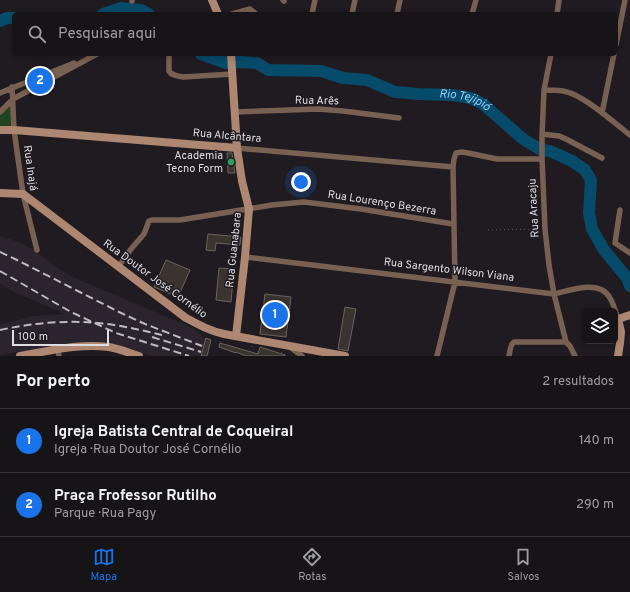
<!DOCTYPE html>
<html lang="pt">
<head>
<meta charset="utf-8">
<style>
  :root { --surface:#171418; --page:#201d21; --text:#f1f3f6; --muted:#9e9ea2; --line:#363337; --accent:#1a73e8 }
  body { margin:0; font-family:Overpass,sans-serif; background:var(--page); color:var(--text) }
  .controls { position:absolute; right:12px; bottom:12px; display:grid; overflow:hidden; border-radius:6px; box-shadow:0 2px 6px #0003 }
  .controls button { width:36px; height:36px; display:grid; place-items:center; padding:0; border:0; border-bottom:1px solid var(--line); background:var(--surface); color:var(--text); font:20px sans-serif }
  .scale { position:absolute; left:12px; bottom:10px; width:97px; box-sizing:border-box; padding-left:4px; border:2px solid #dfdde1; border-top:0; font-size:11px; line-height:14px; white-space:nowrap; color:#dfdde1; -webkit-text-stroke:3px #1f1b20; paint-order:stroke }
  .you { position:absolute; left:301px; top:182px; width:14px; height:14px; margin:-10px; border:3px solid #fff; border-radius:50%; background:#1a73e8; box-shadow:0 0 0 6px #1a73e833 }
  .badge { display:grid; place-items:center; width:26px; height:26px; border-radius:50%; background:var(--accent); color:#fff; font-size:13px; font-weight:700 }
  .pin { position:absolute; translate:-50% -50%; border:2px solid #fff; box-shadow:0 1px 4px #0006 }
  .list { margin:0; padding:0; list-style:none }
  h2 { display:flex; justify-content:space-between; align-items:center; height:52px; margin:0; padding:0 16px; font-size:17px }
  h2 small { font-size:13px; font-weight:400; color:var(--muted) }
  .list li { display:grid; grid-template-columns:26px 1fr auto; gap:12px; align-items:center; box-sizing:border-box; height:64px; padding:0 16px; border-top:1px solid var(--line) }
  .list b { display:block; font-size:15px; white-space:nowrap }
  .list p { margin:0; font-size:13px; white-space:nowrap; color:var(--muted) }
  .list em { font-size:13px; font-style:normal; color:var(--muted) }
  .icon { flex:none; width:22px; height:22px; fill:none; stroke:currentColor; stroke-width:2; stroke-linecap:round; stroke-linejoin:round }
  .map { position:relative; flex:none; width:630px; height:356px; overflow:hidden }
  .search { position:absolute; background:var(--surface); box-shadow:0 2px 6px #0003; left:12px; right:12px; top:12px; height:44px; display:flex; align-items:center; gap:10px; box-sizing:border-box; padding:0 14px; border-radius:6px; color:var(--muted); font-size:15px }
  .sheet { height:180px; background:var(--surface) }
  nav { display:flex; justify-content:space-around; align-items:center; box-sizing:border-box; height:56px; border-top:1px solid var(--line); background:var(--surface); font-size:11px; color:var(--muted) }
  nav a { display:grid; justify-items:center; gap:2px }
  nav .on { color:var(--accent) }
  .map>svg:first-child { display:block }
</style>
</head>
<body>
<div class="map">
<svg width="630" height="356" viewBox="0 0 630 356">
  <rect width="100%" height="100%" fill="#1f1b20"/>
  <!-- built -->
  <path fill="#2b232d" d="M0,237L11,239L35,250L48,261L67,274L80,280L193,328L206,340L201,356H153L100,342L37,349L0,355V324L35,316L65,314L14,292L0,284Z"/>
  <!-- green -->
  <path fill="#224521" d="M8,105H11V126H0V113Z"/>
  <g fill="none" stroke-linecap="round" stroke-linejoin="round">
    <!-- river -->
    <g stroke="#074b6b" stroke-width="12">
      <path d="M103,14L121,8L141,10L149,14"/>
      <path d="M0,21L7,18H14"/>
      <path id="s1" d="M201,54L226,63L241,62L257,63L268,70L321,71L343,78L367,80L395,92L419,94L452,95L471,98L483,104L523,139L541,150L550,151L572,161L585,170L591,180L589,213L592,229L604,250L627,278L630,286"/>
    </g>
  </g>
  <!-- building -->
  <path fill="#3a332f" stroke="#69625d" d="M227,153H232L235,173H228Z
    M208,234L241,237L240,245L216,243L215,251L206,250Z
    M166,260L190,270L178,297L154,287Z
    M219,268L234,269L231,302L216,300Z
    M265,294L291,297L286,337L260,334Z
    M345,307L356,309L348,351L338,349Z
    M206,338L211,340L207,356H201Z
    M220,343L258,354L260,347L285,355V356H246L236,352V353L219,347Z"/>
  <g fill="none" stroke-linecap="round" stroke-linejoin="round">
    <!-- path -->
    <path stroke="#5b585d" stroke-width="1" stroke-dasharray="1 3" stroke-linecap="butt" d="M488,230L539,229
      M220,341L222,344
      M252,346V348L258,352
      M281,352L288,356"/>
    <!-- street -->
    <path stroke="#786153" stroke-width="5.5" d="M132,0V1
      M283,0L284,1
      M232,14L250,9L256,14
      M312,14L315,0
      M352,14L355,0
      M397,14L400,0
      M472,14L476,0
      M557,14L559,0
      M616,45L625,0
      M169,54V71C172,76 178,76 183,77L233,74
      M551,54L544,90L542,136V158L545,229L549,265L554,294L566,342L570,346L575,356
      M12,87L14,130L23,194L37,250
      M544,90C550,90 557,90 563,91C583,94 613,122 630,135
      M0,93L74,63
      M0,112L13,99L97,54
      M235,112L318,109L343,111L399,118
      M602,113L614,54
      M542,134L559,136L566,139L602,158
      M237,148L453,167
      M620,210L615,243L630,253
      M245,257L554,294C571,290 600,279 610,298C614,305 616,312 618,319
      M118,267L131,249L144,234L149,221L152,220H180L272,205L304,202L361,209L453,224
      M290,347L302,356
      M58,350L59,356
      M437,356L455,282L453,167L454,159L456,153L462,152L468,153L497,159H542
      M509,356C510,351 510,345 514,342H566"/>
    <!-- secondary -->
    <path stroke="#ad8771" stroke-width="8" d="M212,0L218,14
      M231,54L237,148L242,181L249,209L245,257L236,336
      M0,130H14L237,148
      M0,193L23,194L186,318C199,325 210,331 224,334L345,356
      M20,356C49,351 80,343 109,347C120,349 129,353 139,356
      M618,356L620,343L621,332L618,319L630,315"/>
    <!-- rail -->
    <path stroke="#bebbc0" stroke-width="2" stroke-dasharray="8 4" stroke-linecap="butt" d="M0,252L17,260L119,312L145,324L202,346
      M0,271L71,312L116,333L189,356
      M0,330C32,323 66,320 98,323C120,325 141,330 162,335
      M152,337L201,352"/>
  </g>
  <!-- markers -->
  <circle fill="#2e9e5b" stroke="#1f1b20" stroke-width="1.5" cx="231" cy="162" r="4"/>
  <g text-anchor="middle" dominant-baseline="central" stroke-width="3" stroke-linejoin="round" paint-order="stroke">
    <!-- street labels -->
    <g font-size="11" fill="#dfdde1" stroke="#1f1b20">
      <text transform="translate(317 101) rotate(1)">Rua Arês</text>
      <text transform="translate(227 136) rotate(5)">Rua Alcântara</text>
      <text transform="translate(30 168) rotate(82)">Rua Inajá</text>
      <text transform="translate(382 203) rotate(9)">Rua Lourenço Bezerra</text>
      <text transform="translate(534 208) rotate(-93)">Rua Aracaju</text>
      <text transform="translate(234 250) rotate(-84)">Rua Guanabara</text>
      <text transform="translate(449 270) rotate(7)">Rua Sargento Wilson Viana</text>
      <text transform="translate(155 279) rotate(36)">Rua Doutor José Cornélio</text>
    </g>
    <!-- poi labels -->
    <g font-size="11" fill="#dfdde1" stroke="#1f1b20" text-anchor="end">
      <text x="223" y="156">Academia<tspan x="223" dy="13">Tecno Form</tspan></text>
    </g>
    <!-- water labels -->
    <g font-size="12" font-style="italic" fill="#8dcff9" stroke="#1f1b20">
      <text stroke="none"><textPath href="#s1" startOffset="272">Rio Tejipió</textPath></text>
    </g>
  </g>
</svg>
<div class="controls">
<button><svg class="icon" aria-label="layers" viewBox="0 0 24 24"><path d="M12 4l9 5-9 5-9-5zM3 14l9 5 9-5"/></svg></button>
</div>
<div class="scale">100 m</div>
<div class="you"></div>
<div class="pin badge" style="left:275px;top:315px">1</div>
<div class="pin badge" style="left:40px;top:81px">2</div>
<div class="search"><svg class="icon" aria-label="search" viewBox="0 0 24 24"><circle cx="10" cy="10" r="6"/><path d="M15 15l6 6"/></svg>Pesquisar aqui</div>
</div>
<section class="sheet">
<h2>Por perto<small>2 resultados</small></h2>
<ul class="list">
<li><span class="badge">1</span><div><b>Igreja Batista Central de Coqueiral</b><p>Igreja · Rua Doutor José Cornélio</p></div><em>140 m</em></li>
<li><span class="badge">2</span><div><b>Praça Frofessor Rutilho</b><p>Parque · Rua Pagy</p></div><em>290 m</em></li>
</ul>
</section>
<nav>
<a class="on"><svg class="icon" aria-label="map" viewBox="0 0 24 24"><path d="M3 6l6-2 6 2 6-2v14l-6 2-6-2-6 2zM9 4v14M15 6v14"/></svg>Mapa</a>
<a><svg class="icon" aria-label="directions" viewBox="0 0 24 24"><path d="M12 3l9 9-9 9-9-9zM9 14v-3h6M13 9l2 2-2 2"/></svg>Rotas</a>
<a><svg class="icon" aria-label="saved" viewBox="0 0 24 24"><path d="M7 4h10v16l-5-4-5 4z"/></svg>Salvos</a>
</nav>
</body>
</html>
